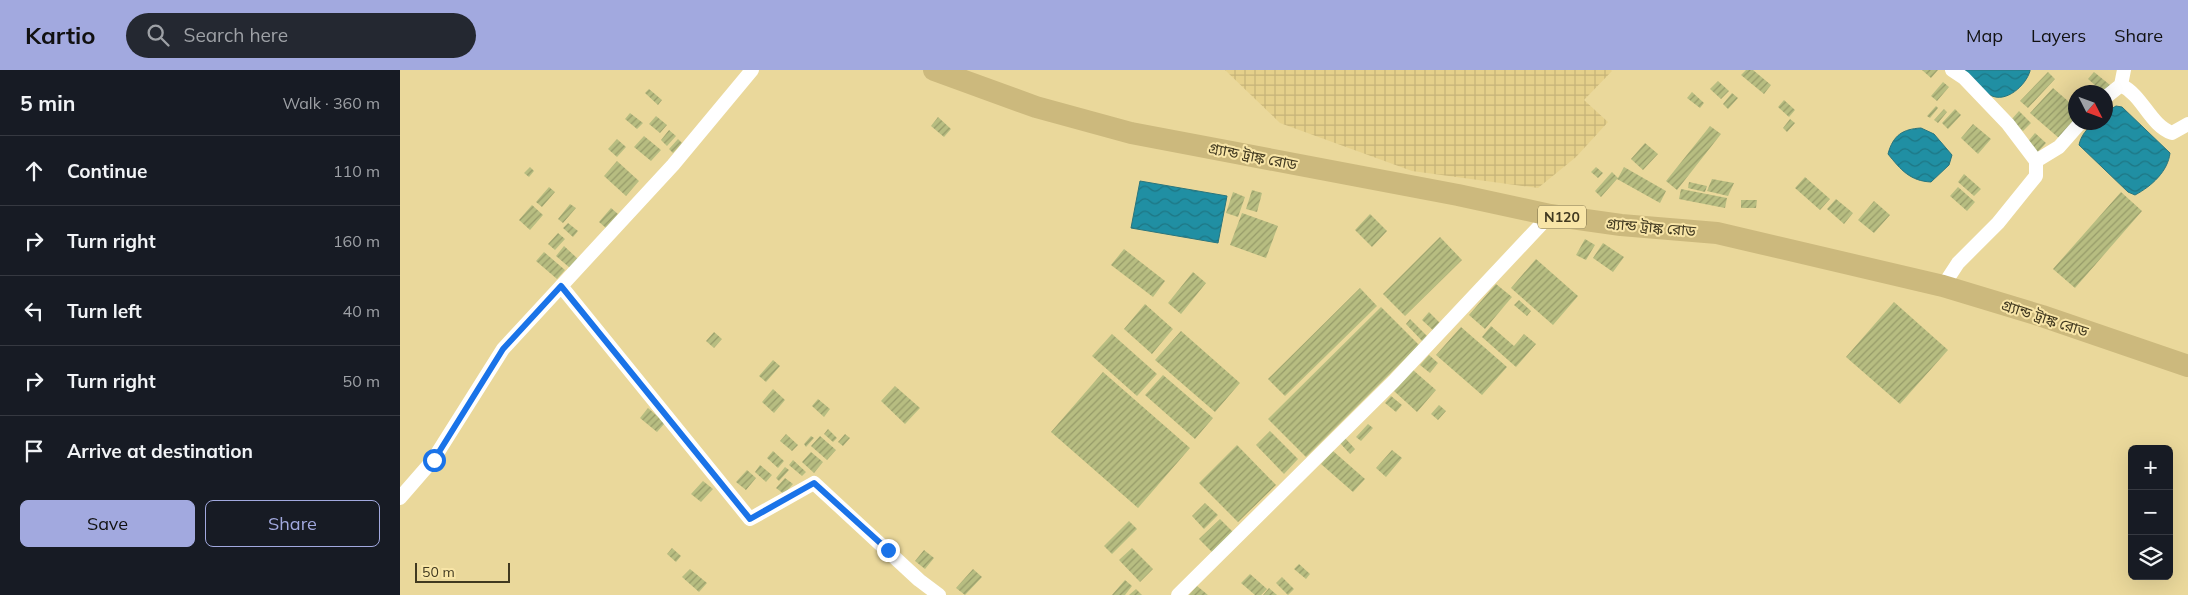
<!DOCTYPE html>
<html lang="en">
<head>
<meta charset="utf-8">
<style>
  :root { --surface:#171b24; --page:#242831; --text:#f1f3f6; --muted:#9ea1a6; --line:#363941; --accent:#a2a9df }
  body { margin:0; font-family:Mulish,"Noto Sans Bengali",sans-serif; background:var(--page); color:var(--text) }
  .controls { position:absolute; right:15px; bottom:15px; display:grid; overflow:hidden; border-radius:8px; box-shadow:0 5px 20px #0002 }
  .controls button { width:45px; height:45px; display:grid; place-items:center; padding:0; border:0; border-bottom:1px solid var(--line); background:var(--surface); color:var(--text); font:25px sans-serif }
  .compass { position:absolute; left:1668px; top:15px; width:45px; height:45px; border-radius:50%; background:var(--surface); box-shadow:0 5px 20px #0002; rotate:132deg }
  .scale { position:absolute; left:15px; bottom:12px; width:95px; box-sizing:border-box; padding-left:5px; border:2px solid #413920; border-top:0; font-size:14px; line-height:18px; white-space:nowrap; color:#413920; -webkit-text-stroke:4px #f8e5a7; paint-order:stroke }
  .stop { position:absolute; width:15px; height:15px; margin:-11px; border:4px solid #1a73e8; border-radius:50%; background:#fff }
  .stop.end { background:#1a73e8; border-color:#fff; box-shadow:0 1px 5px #0008 }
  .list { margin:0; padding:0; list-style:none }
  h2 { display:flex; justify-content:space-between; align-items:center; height:65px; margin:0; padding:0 20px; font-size:21px }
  h2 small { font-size:16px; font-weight:400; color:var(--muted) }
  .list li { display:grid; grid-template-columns:32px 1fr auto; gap:15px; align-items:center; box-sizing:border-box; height:70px; padding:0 20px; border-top:1px solid var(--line) }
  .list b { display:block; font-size:19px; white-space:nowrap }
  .list em { font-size:16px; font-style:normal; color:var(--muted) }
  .actions { display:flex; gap:10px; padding:15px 20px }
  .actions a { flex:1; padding:11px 0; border:1px solid var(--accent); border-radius:8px; text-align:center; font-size:18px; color:var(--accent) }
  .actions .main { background:var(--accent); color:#111 }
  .icon { flex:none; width:28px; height:28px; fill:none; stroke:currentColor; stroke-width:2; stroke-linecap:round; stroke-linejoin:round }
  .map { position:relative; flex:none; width:1788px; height:525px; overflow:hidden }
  header { display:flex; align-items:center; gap:30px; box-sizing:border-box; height:70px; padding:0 25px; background:var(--accent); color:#111 }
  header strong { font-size:24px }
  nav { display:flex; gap:28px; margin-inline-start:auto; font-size:18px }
  .search { width:350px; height:45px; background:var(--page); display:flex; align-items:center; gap:12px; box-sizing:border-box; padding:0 18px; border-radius:28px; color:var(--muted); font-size:19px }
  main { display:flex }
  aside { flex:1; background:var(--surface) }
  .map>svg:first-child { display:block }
</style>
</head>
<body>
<header>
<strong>Kartio</strong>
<div class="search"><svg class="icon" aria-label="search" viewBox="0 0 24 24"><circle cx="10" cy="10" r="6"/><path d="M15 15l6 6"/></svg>Search here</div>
<nav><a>Map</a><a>Layers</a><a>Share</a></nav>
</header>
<main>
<aside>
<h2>5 min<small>Walk · 360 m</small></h2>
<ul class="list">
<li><svg class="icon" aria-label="ahead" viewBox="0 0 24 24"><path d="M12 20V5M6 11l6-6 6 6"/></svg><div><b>Continue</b></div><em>110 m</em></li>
<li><svg class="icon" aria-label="right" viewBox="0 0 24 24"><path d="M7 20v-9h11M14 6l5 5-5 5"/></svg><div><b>Turn right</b></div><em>160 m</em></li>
<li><svg class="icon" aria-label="left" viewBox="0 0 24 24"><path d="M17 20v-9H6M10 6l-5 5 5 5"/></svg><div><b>Turn left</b></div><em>40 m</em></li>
<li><svg class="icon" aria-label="right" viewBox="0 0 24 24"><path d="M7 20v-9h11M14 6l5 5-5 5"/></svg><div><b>Turn right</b></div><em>50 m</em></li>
<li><svg class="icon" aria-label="arrive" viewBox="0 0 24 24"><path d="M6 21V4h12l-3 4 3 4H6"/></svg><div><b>Arrive at destination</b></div></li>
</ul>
<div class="actions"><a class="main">Save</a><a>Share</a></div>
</aside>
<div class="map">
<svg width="1788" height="525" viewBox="0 0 1788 525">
  <defs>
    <pattern id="industrial-grid" width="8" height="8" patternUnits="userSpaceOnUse" patternTransform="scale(1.25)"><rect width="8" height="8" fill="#e5d08b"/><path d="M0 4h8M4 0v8" fill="none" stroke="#c6b378"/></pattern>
    <pattern id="water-waves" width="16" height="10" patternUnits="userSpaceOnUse" patternTransform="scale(1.25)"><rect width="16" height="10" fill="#208fa3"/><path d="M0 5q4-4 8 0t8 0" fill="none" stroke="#1e7684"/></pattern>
    <pattern id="building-hatch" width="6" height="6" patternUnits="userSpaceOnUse" patternTransform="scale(1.25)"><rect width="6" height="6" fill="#b7bd81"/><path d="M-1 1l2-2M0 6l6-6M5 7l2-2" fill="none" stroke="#969b69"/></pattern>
  </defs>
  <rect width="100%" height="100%" fill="#ead89b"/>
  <!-- industrial -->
  <path fill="url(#industrial-grid)" d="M825,0H1211L1212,1L1184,30L1208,52L1176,87L1138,118L1012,101L880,53Z"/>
  <!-- water -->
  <path fill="url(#water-waves)" stroke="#2a757c" d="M1562,0H1630V1C1626,15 1606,34 1590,25C1580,19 1571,7 1562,0Z
    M1716,36L1722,37L1770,83C1768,101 1752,116 1735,125L1728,122L1679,75C1681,65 1687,59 1694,53L1706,52V42Z
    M1521,58L1534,64L1552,85L1549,95L1531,112C1510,111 1501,100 1488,84C1493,65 1503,59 1521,58Z
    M740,111L827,126L818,173L731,158Z"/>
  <!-- building -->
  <path fill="url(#building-hatch)" d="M1346,0H1353L1371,15L1364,24L1341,5Z
    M1522,0H1538L1531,8Z
    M1648,2L1655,9L1628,38L1620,31Z
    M1694,2L1710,15L1703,22L1688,9Z
    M1318,11L1329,21L1321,29L1310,19Z
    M1543,12L1549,17L1537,31L1531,26Z
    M1653,18L1676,38V52L1660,69L1630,43Z
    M249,19L262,30L258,35L245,23Z
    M1292,22L1304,33L1300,38L1287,28Z
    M1332,23L1338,28L1328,39L1323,34Z
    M1384,30L1395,40L1389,47L1378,37Z
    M1536,36L1538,38L1530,48L1527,46Z
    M1544,39L1547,42L1538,53L1534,50Z
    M1555,39L1561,45L1548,59L1542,53Z
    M1619,41L1631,53L1623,61L1611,50Z
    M230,43L243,53L237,59L225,49Z
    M256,46L267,55L260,63L249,54Z
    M538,47L551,59L544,67L531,56Z
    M1390,49L1395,53L1387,62L1383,58Z
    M1573,54L1591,69L1578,84L1561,68Z
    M1310,56L1321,64L1277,120L1266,111Z
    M269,60L276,66L267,76L261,70Z
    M1635,63L1646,73L1636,84L1625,75Z
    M244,66L261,80L251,91L234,77Z
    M217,69L226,77L217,87L208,79Z
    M278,69L282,73L273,83L269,79Z
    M1245,73L1258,84L1243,100L1231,89Z
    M217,91L239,111L226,126L204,106Z
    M130,97L134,101L129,107L124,103Z
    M1196,97L1203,103L1198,108L1191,102Z
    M1224,97L1266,121L1260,133L1217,109L1201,127L1195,121L1212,102L1218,108Z
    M1564,104L1581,119L1574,126L1558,112Z
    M1405,107L1430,129L1420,140L1395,118Z
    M1312,109L1334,113L1328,126L1307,121Z
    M1289,112L1307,116L1305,122L1288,118Z
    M149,117L155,122L142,137L136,132Z
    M1558,117L1575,132L1567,141L1550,126Z
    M1281,119L1327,128L1325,138L1279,129Z
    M852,120L862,123L857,142L846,139Z
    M833,122L845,127L838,147L826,143Z
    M1721,122L1742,141L1675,218L1653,199Z
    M1436,129L1453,143L1444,154L1427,139Z
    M1341,130H1357L1356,138H1341Z
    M1474,131L1490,145L1474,163L1458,150Z
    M170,134L176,138L163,153L158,149Z
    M132,135L143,145L130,160L119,150Z
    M211,138L218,144L206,158L199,152Z
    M842,143L878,156L866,188L830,175Z
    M970,144L987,161L972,177L955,160Z
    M168,153L178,161L173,167L163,158Z
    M158,163L165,169L155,180L148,174Z
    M1040,167L1062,190L1005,246L983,224Z
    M1185,169L1195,175L1186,190L1176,185Z
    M1203,173L1224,187L1213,202L1193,188Z
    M164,176L178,189L170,198L156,186Z
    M724,179L765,211L753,227L711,195Z
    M144,182L165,200L157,209L136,191Z
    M1136,189L1178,226L1153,255L1111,218Z
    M793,202L806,213L781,244L768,233Z
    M1096,214L1112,227L1085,259L1069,245Z
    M960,218L977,236L885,326L868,309Z
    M1119,230L1131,241L1127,246L1114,235Z
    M1494,232L1548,280L1500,334L1446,287Z
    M745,234L773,259L752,284L724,259Z
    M981,237L1019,275L906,387L868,349Z
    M1029,242L1042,255L1035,262L1022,250Z
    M1010,249L1030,269L1025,274L1006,254Z
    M1091,256L1114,276L1124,264L1136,274L1116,297L1082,267Z
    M1061,257L1107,297L1082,325L1036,285Z
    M781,261L840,313L815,342L755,290Z
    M314,262L322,269L314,278L306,271Z
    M712,264L757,304L737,326L692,286Z
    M1029,285L1038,293L1030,303L1020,295Z
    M373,290L380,296L366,312L359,306Z
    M1013,300L1036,320L1017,342L994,321Z
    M703,302L790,378L738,438L651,362Z
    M763,305L813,348L795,369L745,325Z
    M495,316L520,338L505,354L481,331Z
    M373,319L385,330L374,343L362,332Z
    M991,326L1002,335L996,342L985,333Z
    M418,329L430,339L424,347L412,336Z
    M1039,335L1046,341L1038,350L1031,344Z
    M248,338L265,353L257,362L240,348Z
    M968,354L973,358L961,371L956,367Z
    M428,359L437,368L433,372L424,364Z
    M870,361L898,389L884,404L856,375Z
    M386,364L398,375L392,381L380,371Z
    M445,364L450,368L443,376L438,372Z
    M411,366L414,368L406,377L404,374Z
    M420,366L436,380L427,390L411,376Z
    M945,368L955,379L950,384L940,373Z
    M837,375L876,415L838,452L799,413Z
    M992,380L1002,388L986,407L976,398Z
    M373,381L384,391L378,398L367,388Z
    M933,381L965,409L953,422L921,394Z
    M411,382L423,392L414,403L402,392Z
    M393,390L406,402L402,406L389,395Z
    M360,395L372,405L366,412L355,402Z
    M385,397L389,400L379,411L376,408Z
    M347,400L356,408L346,420L336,412Z
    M385,408L393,414L384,424L376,418Z
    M303,411L313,419L301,432L291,424Z
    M805,433L818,445L804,459L792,446Z
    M820,449L834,463L813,483L799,469Z
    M729,451L737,459L712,484L704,476Z
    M272,478L281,486L276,492L267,484Z
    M732,478L753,499L740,512L719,490Z
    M524,480L534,488L525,499L515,491Z
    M899,494L910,504L906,509L894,499Z
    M290,499L307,513L299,522L282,507Z
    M573,499L582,507L565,525L556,518Z
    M850,504L867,519L861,525H855L841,513Z
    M882,507L894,519L888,525L876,513Z
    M725,510L732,516L725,525H712Z
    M797,516L808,525H789Z
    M869,518L877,525H863Z
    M736,519L742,525H729Z"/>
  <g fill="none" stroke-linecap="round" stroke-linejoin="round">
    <!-- minor -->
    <path stroke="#fff" stroke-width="14" d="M1721,15C1743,26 1750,55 1772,63L1788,54
      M1706,27L1721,15L1724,0
      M1636,91L1659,77L1681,52
      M161,216L350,449L414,413L519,510L539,525
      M1543,216L1558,193L1598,153L1636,106V91L1608,54L1564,8L1552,0
      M0,428L33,390L103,279L273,95L352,0
      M778,525L994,311L1150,145"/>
    <!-- trunk -->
    <path stroke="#ccb97d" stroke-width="22" d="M534,0L636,37L731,63L1058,125L1150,145L1221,155L1317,163L1543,216L1642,246L1788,296"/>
  </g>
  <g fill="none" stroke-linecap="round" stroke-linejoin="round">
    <!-- route -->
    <path stroke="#1a73e8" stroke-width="6" d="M34,390L103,279L161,216L350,449L414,413L488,480"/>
  </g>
  <g text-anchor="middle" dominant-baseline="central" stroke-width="4" stroke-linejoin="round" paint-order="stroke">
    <!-- shield labels -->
    <rect fill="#f8e5a7" stroke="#786d48" stroke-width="1" x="1138" y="135.5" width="48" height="23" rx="4"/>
    <g font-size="14" font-weight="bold" fill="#413920">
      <text x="1162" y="147">N120</text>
    </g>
    <!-- street labels -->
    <g font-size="15" fill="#413920" stroke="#f8e5a7">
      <text transform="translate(853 86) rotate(11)">গ্র্যান্ড ট্রাঙ্ক রোড</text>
      <text transform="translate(1251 157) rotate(5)">গ্র্যান্ড ট্রাঙ্ক রোড</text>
      <text transform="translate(1645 248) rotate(18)">গ্র্যান্ড ট্রাঙ্ক রোড</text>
    </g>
  </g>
</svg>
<div class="controls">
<button>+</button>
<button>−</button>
<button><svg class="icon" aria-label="layers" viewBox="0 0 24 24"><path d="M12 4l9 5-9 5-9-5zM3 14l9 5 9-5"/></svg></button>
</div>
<svg class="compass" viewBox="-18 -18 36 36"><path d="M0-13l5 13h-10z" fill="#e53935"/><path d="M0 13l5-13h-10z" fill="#9ea1a6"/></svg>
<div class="scale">50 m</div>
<div class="stop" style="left:34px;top:390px"></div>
<div class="stop end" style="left:488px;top:480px"></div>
</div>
</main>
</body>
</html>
